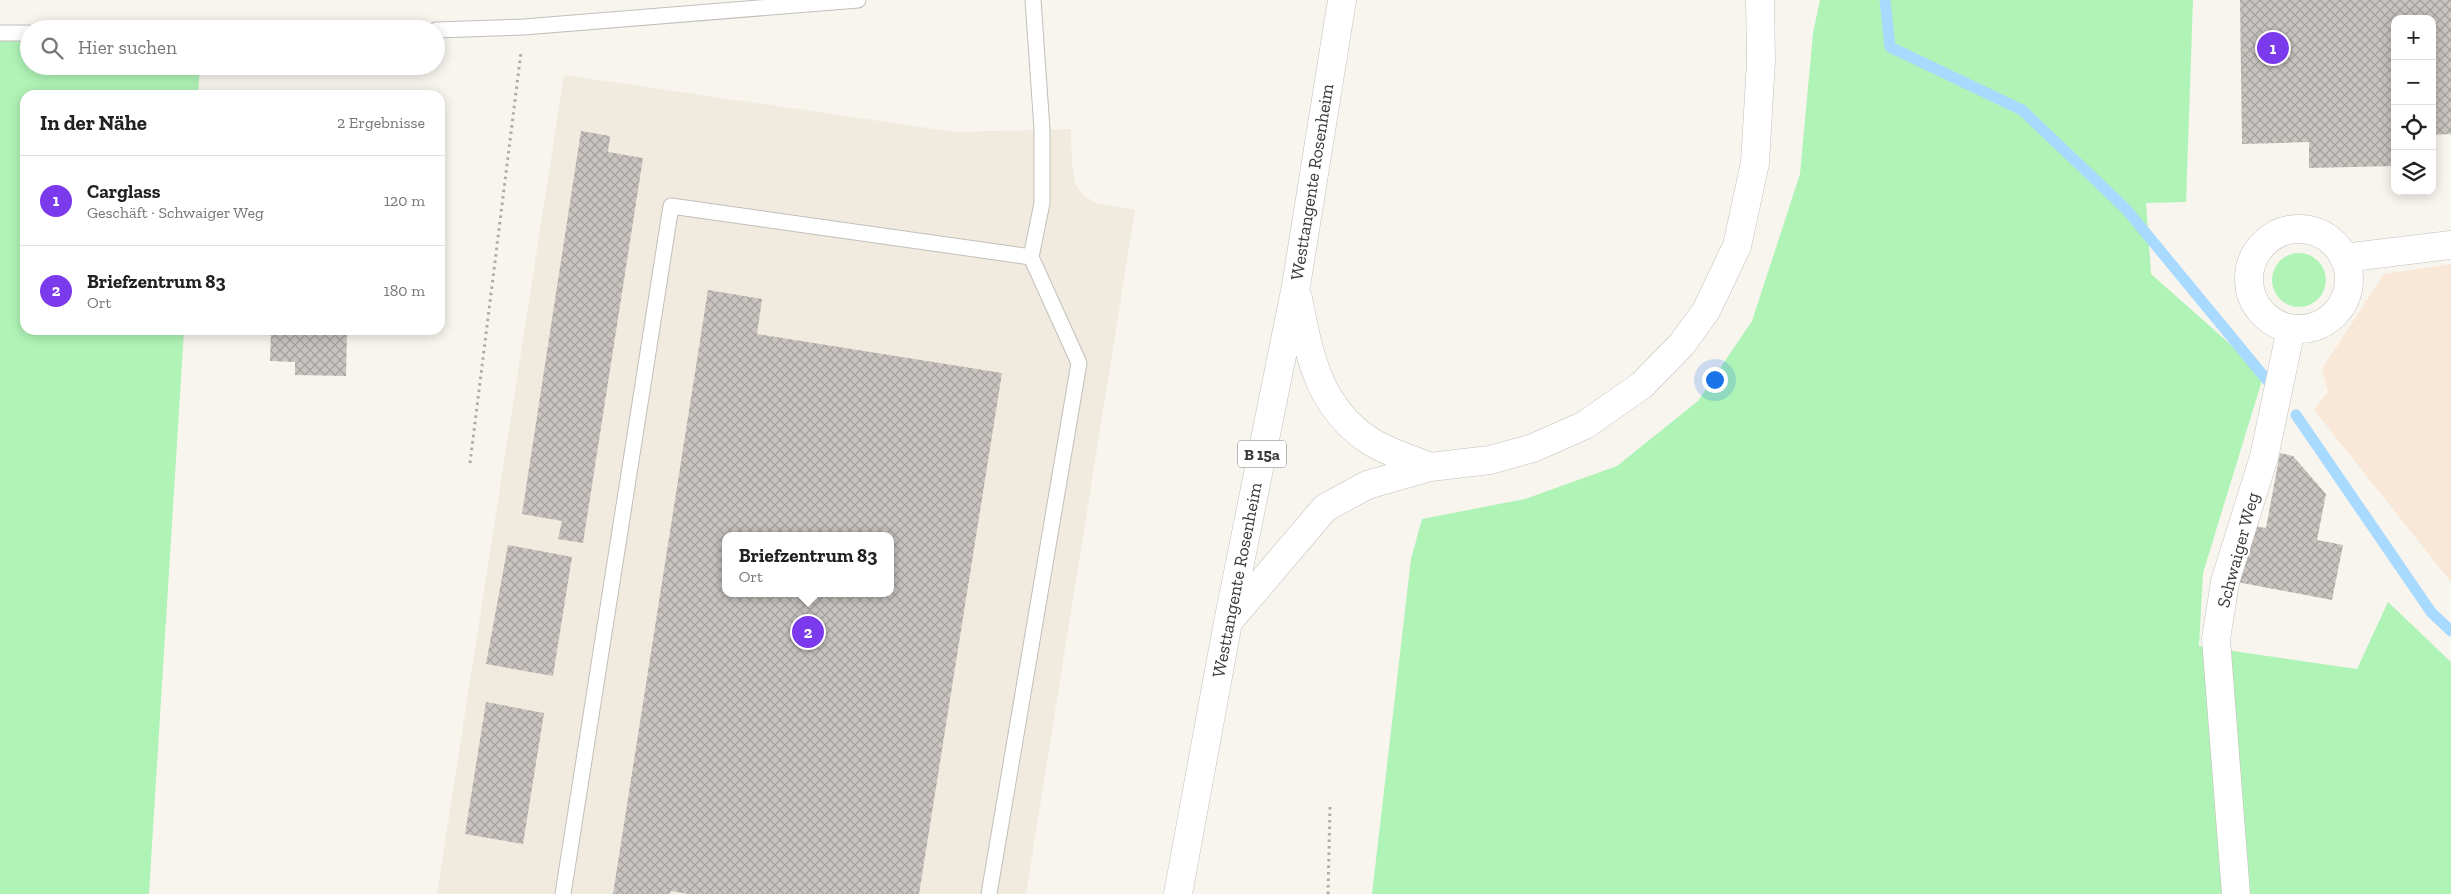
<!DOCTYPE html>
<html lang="de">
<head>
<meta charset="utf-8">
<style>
  :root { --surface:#fff; --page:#f6f6f6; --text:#222; --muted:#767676; --line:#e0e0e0; --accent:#7c3aed }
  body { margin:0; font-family:"Zilla Slab",serif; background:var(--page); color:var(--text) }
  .controls { position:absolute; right:15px; top:15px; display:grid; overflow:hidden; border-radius:10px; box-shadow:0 2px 12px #0003 }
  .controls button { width:45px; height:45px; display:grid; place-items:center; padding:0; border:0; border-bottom:1px solid var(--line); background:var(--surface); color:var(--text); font:25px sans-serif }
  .you { position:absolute; left:1714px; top:379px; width:18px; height:18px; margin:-12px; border:4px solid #fff; border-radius:50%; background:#1a73e8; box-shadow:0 0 0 8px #1a73e833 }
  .badge { display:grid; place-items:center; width:32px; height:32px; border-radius:50%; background:var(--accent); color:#fff; font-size:16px; font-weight:700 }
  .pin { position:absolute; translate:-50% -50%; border:2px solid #fff; box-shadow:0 1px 5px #0006 }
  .popup { position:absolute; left:722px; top:532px; width:172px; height:65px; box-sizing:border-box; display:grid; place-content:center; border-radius:10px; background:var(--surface); filter:drop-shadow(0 1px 4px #0005); font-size:16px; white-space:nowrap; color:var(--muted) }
  .popup b { font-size:19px; color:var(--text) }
  .popup::after { content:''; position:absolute; left:50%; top:100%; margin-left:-10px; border:10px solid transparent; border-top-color:var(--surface) }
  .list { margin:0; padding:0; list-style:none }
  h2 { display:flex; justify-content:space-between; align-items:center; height:65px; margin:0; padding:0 20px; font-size:21px }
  h2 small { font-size:16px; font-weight:400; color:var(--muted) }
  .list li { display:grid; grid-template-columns:32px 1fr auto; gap:15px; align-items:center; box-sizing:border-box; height:90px; padding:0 20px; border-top:1px solid var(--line) }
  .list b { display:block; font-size:19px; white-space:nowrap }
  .list p { margin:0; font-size:16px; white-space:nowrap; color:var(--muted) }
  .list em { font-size:16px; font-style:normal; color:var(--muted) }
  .icon { flex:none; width:28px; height:28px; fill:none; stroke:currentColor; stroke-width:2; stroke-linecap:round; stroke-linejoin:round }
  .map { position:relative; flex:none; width:2451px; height:894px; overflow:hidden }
  .search { position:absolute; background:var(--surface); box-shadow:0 2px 12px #0003; left:20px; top:20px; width:425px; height:55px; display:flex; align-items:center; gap:12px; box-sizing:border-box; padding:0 18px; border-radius:28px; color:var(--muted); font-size:19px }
  .panel { position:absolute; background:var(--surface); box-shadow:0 2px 12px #0003; left:20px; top:90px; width:425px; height:245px; border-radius:15px }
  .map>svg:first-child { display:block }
</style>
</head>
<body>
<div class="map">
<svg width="2451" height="894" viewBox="0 0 2451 894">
  <defs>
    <pattern id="building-cross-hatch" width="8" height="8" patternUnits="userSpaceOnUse" patternTransform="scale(1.25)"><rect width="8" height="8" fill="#c9c4c0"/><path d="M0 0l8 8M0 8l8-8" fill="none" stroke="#a4a09d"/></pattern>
  </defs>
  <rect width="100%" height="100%" fill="#f8f5ef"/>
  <!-- built -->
  <path fill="#f1eade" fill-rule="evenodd" d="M564,75L955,132L1071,129L1072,163L1075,184L1084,196L1097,203L1135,210L1026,894H437ZM726,536H890V593H726Z"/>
  <!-- education -->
  <path fill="#f9e8d7" d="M2451,264V582L2314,410L2328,392L2322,369L2384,274Z"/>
  <!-- green -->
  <path fill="#aff3b6" d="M1820,0H2193L2186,202L2146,203L2151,274L2264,374L2203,573L2199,646L2357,669L2388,602L2451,662V894H1372L1411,559L1422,519L1525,499L1617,466L1698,401L1752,321L1800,174L1813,33Z
    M0,33H29V66H200L198,95H25V330H184L149,894H0Z
    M2272 280a27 27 0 1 1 54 0a27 27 0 1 1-54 0Z"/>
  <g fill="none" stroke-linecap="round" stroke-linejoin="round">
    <!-- stream -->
    <path stroke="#a8d9ff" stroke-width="11" d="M1885,0L1890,47L2022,110L2126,209L2276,391
      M2296,415L2431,612L2451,631"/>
  </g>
  <!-- building -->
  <path fill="url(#building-cross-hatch)" fill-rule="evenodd" d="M2240,0H2451V134L2432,135V19H2395V166L2309,168V142L2242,144Z
    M581,131L610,136L608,152L643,158L583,543L558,539L562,521L522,514Z
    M708,290L762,299L757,334L1002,373L919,894H688L671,891L670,894H613ZM726,536H890V593H726Z
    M271,330H347L346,376L295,375V362L270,361Z
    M2280,453L2293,456L2326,494L2317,540L2343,545L2332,600L2237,582L2248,525L2266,528Z
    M508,545L572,557L553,676L486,664Z
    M486,702L544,713L523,844L465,834Z"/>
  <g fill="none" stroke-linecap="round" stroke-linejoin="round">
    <defs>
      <path id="service" d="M436,30L524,27L858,0
        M0,33H29
        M563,894L671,206L1031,257
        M989,894L1079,363L1031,257L1042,203V129L1033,0"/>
      <path id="minor" d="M2249 279a50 50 0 1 1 100 0a50 50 0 1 1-100 0Z
        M2344,258L2451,245
        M2236,894L2216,639L2225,582L2264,457L2291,329"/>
      <path id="trunk" d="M1298,298C1309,354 1318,407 1370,441C1387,452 1411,459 1430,467
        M1228,622L1325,508L1367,485L1430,467L1490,460L1533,448L1585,425L1642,385L1682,344L1706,311L1737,246L1755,163L1761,61L1760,0
        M1178,894L1228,622L1296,286L1342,0"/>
    </defs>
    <!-- service casing -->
    <use href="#service" stroke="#c2bfba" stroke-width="17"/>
    <!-- minor casing -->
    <use href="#minor" stroke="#c2bfba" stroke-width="29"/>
    <!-- trunk casing -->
    <use href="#trunk" stroke="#c2bfba" stroke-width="29"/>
    <!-- path -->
    <path stroke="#aeaca7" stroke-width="3" stroke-dasharray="2.5 4" stroke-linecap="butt" d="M470,463L521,52
      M1328,894L1330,806"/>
    <!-- service -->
    <use href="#service" stroke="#fff" stroke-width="15"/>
    <!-- minor -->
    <use href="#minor" stroke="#fff" stroke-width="28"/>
    <!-- trunk -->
    <use href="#trunk" stroke="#fff" stroke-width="28"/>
  </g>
  <g text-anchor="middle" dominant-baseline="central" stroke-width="4.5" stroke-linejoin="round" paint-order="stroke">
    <!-- shield labels -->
    <rect fill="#fff" stroke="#757473" stroke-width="1" x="1238" y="440.5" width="48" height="27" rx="4"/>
    <g font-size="16" font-weight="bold" fill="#3a3937">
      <text x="1262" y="454">B 15a</text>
    </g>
    <!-- street labels -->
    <g font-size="18" fill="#3a3937" stroke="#fff">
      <text transform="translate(1312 182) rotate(-81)">Westtangente Rosenheim</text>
      <text transform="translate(2238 550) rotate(-75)">Schwaiger Weg</text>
      <text transform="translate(1237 580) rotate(-79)">Westtangente Rosenheim</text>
    </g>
  </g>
</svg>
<div class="controls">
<button>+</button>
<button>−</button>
<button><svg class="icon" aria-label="locate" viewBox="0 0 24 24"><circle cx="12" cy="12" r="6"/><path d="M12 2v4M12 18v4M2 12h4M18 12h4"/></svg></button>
<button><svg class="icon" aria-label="layers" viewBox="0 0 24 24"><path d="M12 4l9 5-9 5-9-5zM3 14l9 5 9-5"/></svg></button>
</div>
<div class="you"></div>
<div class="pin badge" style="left:2273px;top:48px">1</div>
<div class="pin badge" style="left:808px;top:632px">2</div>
<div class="popup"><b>Briefzentrum 83</b>Ort</div>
<div class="search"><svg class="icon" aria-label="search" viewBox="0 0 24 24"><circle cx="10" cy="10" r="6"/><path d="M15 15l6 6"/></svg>Hier suchen</div>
<section class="panel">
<h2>In der Nähe<small>2 Ergebnisse</small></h2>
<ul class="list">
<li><span class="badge">1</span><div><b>Carglass</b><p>Geschäft · Schwaiger Weg</p></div><em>120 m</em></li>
<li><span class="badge">2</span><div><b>Briefzentrum 83</b><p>Ort</p></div><em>180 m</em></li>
</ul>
</section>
</div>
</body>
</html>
